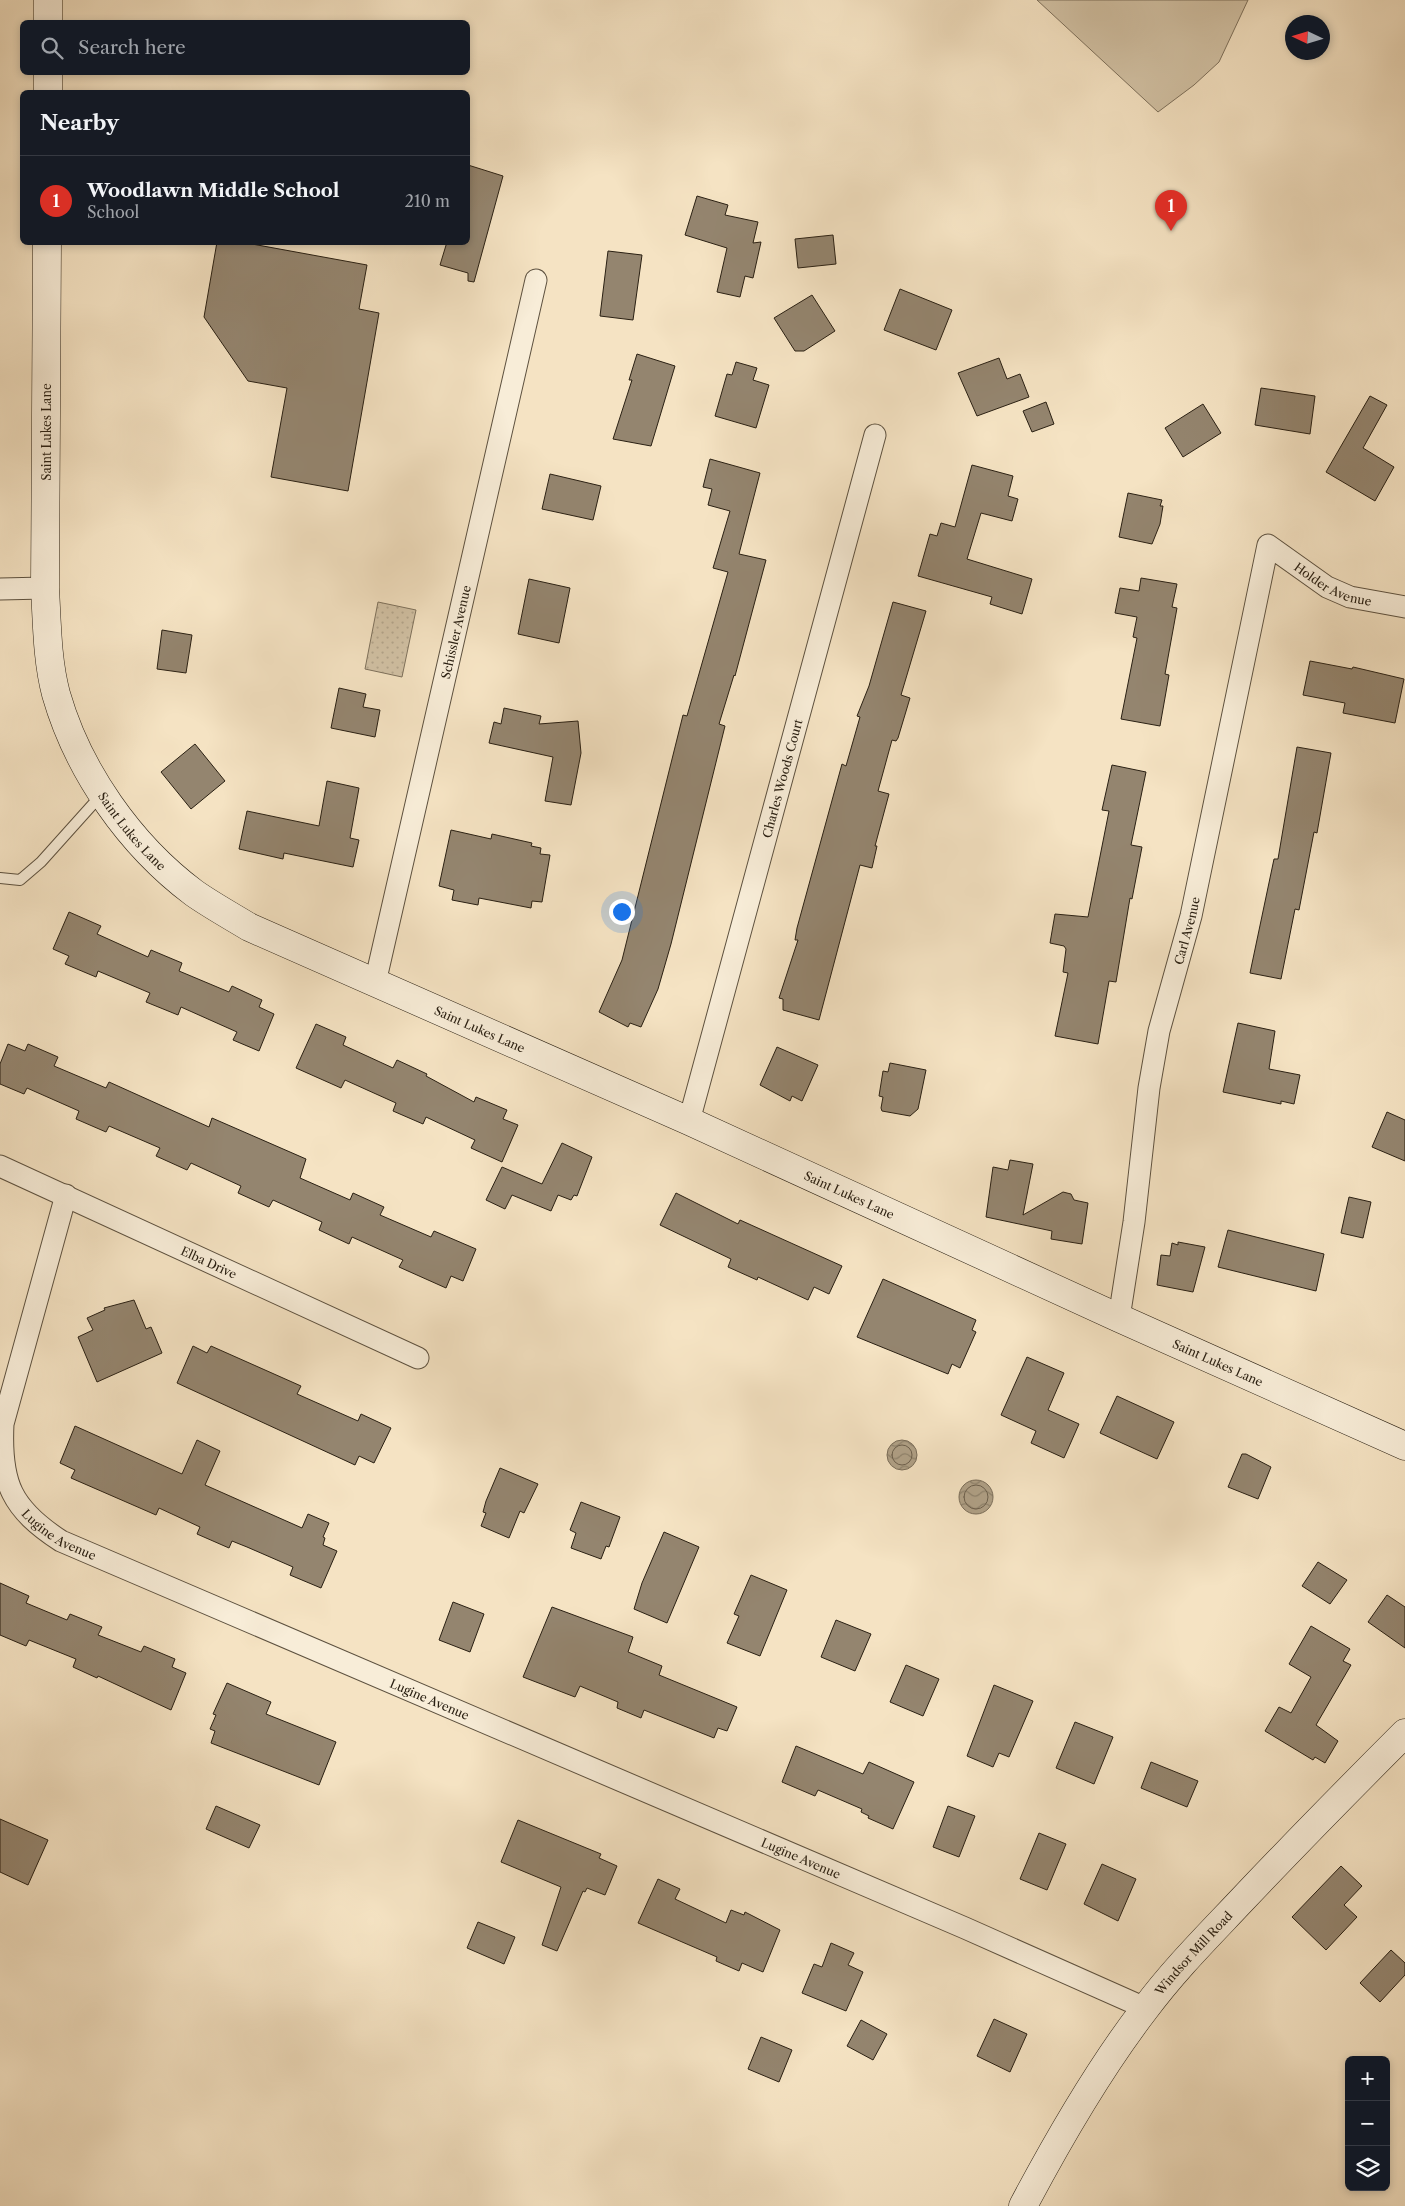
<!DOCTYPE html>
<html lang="en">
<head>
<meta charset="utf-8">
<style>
  :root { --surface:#171b24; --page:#20242c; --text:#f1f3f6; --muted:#9ea1a6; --line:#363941; --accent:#d93025 }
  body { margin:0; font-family:"Libre Caslon Text",serif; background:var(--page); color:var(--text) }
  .controls { position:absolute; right:15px; bottom:15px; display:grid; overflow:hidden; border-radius:8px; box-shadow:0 2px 8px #0003 }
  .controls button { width:45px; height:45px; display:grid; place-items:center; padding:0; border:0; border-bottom:1px solid var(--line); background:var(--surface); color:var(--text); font:25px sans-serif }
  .compass { position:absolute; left:1285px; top:15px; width:45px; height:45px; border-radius:50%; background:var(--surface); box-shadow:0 2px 8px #0003; rotate:274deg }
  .you { position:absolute; left:621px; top:911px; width:18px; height:18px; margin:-12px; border:4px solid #fff; border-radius:50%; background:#1a73e8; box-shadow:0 0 0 8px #1a73e833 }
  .badge { display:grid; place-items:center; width:32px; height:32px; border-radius:50%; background:var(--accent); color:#fff; font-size:16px; font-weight:700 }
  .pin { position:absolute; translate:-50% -41px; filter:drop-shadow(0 1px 2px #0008) }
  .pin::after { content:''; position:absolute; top:26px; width:18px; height:15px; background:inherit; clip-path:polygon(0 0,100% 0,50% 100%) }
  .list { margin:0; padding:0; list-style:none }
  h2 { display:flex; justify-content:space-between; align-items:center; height:65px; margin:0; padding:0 20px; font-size:21px }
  h2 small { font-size:16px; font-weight:400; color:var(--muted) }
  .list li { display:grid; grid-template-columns:32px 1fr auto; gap:15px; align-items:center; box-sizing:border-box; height:90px; padding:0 20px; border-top:1px solid var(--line) }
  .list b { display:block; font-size:19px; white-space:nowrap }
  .list p { margin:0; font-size:16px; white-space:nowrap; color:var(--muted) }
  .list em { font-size:16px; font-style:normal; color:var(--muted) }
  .icon { flex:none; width:28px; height:28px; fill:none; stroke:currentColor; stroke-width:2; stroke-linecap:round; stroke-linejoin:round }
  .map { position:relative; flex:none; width:1405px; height:2206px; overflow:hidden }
  .search { position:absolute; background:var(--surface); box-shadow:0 2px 8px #0003; left:20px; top:20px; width:450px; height:55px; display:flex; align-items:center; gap:12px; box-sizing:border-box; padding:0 18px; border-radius:8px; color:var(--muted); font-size:19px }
  .panel { position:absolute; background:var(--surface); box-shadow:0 2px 8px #0003; left:20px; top:90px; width:450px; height:155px; border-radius:8px }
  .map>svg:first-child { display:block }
</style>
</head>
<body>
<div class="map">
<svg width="1405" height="2206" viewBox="0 0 1405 2206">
  <defs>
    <pattern id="green-dots" width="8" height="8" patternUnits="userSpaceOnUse" patternTransform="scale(1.25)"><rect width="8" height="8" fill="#d2c2a5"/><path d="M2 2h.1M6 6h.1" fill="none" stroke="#b4a68d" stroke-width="1.8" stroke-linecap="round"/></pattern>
    <pattern id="water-waves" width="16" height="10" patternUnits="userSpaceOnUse" patternTransform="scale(1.25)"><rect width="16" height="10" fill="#b0a187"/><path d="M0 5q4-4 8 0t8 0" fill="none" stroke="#8f836d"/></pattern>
  </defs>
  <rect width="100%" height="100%" fill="#f5e3c3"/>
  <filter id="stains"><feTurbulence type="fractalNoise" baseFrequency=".004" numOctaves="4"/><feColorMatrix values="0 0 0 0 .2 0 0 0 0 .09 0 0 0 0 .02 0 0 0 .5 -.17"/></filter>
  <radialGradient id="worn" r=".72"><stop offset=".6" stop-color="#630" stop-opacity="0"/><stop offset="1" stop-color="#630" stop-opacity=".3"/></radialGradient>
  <!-- green -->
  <path fill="url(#green-dots)" stroke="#7e715c" d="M378,602L416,610L402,677L365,669Z"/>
  <!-- pitch -->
  <path fill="#d2c2a5" stroke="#7e715c" d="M1037,0H1248L1219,62L1194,85L1158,112Z"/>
  <!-- water -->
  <path fill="url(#water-waves)" stroke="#7a6d59" d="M887 1455a15 15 0 1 1 30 0a15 15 0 1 1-30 0Z
    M959 1497a17 17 0 1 1 34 0a17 17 0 1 1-34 0Z"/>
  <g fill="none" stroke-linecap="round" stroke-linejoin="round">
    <!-- shore -->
    <path stroke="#6d604d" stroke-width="1" d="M892 1455a10 10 0 1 1 20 0a10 10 0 1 1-20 0Z
      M964 1497a12 12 0 1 1 24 0a12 12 0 1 1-24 0Z"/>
  </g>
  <!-- building -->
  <path fill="#94856f" stroke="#2a2013" d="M468,165L503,176L474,282L468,281V273L440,265L447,242H468Z
    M697,196L728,205L725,215L758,222L753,243L761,242L753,278L745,276L740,297L717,292L727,248L685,235Z
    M833,235L836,264L798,268L795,239Z
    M217,242H241L367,265L359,309L379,313L348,491L271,477L287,388L248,381L204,317Z
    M608,251L642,255L633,320L600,316Z
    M900,289L952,310L936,350L884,330Z
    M812,295L835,331L804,351H795L774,318Z
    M637,354L675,366L651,446L613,439L632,380H629Z
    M999,358L1007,379L1020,374L1029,397L977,416L958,373Z
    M736,362L757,368L753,380L769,385L756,428L715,416L727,374L732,375Z
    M1261,388L1315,396L1310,434L1255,425Z
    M1370,396L1387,405L1363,448L1394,467L1375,501L1326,472Z
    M1046,402L1054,424L1032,432L1023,411Z
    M1203,404L1221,433L1183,457L1165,428Z
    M710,459L760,473L739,554L766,560L735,676L734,675L719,724L725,726L671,944L658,989L641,1027L630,1023L628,1027L599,1012L622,960L683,715L687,716L728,572L713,568L730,511L708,505L712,489L703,487Z
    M972,465L1013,476L1008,496L1018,499L1012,521L981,513L967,559L1032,579L1022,614L990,604L992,597L918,576L930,534L937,536L941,523L955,527Z
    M550,474L601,486L593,520L542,509Z
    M1128,493L1162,500L1160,506H1163L1160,524L1152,544L1119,537Z
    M1141,578L1177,584L1172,607L1177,608L1165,674L1169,675L1160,726L1121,719L1137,638L1133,637L1137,617L1115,613L1120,588L1139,591Z
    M529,579L570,588L559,643L518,634Z
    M893,602L926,611L901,695L910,698L898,738L896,741L892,740L878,791L889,794L875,846H877L872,868L860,865L819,1020L783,1010V999L779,998L798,940H795L797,928L842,764L846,766L860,717L857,716L869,686Z
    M162,630L192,635L186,673L157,669Z
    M1310,661L1352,669L1353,667L1404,679L1395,723L1343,713L1345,703L1303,695Z
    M339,688L366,694L363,707L380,710L375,737L331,728Z
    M504,708L541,716L539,724L578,721L581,753L571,805L545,801L553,757L489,743L494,722L501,724Z
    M195,744L225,781L191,809L161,772Z
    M1297,747L1331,753L1317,833L1314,832L1299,910L1295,909L1281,979L1250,973L1274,859H1278Z
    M1112,765L1146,772L1131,845L1142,847L1132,899L1130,898L1116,982L1109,981L1098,1044L1055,1036L1068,973L1063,972L1066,949L1064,946L1050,943L1055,914L1088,917L1109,811L1102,810Z
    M327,781L359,788L350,838L359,840L353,867L284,853L283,859L239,849L247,811L319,826Z
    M451,830L491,839L492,834L532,843L531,846L541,848L540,854L550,855L542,902L532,901L531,908L479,898L478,905L452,900L454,890L439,886Z
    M69,912L101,926L97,934L148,957L151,950L182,963L179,971L229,992L232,986L262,1000L259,1007L274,1014L259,1051L233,1040L237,1032L181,1007L178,1015L146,1002L150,993L98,971L96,977L65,964L69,956L53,949Z
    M1238,1023L1275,1031L1269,1069L1300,1075L1294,1104L1281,1101V1104L1223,1092Z
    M316,1024L346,1037L343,1045L393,1068L397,1060L427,1074L426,1076L474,1102L476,1097L507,1110L503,1119L518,1125L502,1162L471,1148L475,1140L426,1117L423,1124L393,1111L396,1103L345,1080L341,1088L296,1068Z
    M8,1044L25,1051L28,1044L58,1057L54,1066L106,1088L109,1082L209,1127L212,1118L306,1159L300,1178L350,1200L353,1193L384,1207L380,1215L431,1237L434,1231L476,1249L463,1281L451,1276L446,1288L399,1267L403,1260L352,1237L349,1244L319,1230L322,1222L273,1200L269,1207L238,1193L241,1186L191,1163L187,1170L156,1156L160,1148L109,1126L106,1132L76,1119L79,1111L27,1088L24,1094L0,1084V1064Z
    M777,1047L818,1065L802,1101L792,1096L790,1101L760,1085Z
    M890,1063L926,1070L918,1109L910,1116L882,1111L881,1108L883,1097L879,1096L883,1071L888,1072Z
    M1387,1112L1405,1120V1161L1372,1147Z
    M562,1143L592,1157L577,1196L574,1195L571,1200L558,1195L551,1211L512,1195L505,1209L486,1200L502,1167L542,1184Z
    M1010,1160L1033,1164L1023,1215L1063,1192L1071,1194L1074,1200L1088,1203L1082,1244L1051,1239L1052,1231L986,1217L993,1167L1008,1170Z
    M676,1193L738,1224L740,1220L842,1266L829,1294L814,1287L808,1300L758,1277L757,1280L728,1267L731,1259L660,1225Z
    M1349,1197L1371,1202L1363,1238L1341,1233Z
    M1228,1230L1324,1254L1316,1291L1218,1267Z
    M1178,1242L1205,1247L1193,1292L1157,1285L1161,1255L1170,1256L1172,1243L1178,1245Z
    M883,1279L976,1320L972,1330L976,1332L960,1368L952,1364L948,1374L857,1337Z
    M134,1300L146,1329L151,1327L162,1353L97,1382L78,1337L93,1330L87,1318L105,1310L104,1308Z
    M193,1346L207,1353L211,1346L301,1386L297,1394L358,1421L361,1414L391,1428L374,1463L359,1456L355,1465L177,1383Z
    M1027,1357L1064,1373L1048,1410L1079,1424L1064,1458L1031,1443L1036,1431L1001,1415Z
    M1117,1396L1174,1422L1157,1459L1100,1433Z
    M75,1426L182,1474L197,1440L220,1451L205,1485L302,1528L308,1514L329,1523L323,1537L325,1538L323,1545L337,1551L321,1588L290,1575L293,1567L247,1547L232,1541L229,1548L197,1534L200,1527L159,1508L156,1515L71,1478L75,1470L60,1463Z
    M1242,1454H1246L1271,1467L1258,1499L1228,1487Z
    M500,1468L538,1484L524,1513L520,1511L509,1538L481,1526L486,1513L483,1512L486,1501Z
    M581,1502L620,1517L609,1547L606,1546L601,1559L571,1548L576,1533L570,1530Z
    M664,1532L699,1547L667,1623L634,1609L642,1583Z
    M1318,1562L1347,1580L1330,1604L1302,1586Z
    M751,1575L787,1590L760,1656L727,1643L739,1616L734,1614Z
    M0,1583L29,1596L26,1603L67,1620L70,1614L102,1627L98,1635L141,1652L144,1646L175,1659L172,1667L186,1673L171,1710L98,1676L97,1678L73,1667L76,1659L29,1640L26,1646L0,1635Z
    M1387,1595L1405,1607V1648L1368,1622Z
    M453,1602L484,1614L470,1652L439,1640Z
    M552,1607L633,1637L628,1652L662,1666L659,1675L737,1707L727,1731L718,1728L714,1738L644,1710L641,1718L617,1708L618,1702L580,1686L575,1697L523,1677Z
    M836,1620L871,1634L855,1671L821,1657Z
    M1311,1626L1350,1649L1343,1661L1351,1665L1316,1725L1338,1741L1325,1763L1315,1757L1313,1760L1265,1731L1279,1707L1291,1713L1311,1677L1289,1664Z
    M906,1665L939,1679L923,1716L890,1702Z
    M227,1683L271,1702L266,1714L336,1742L319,1785L211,1743L215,1731L210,1729L216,1715L213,1714Z
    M994,1685L1033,1701L1009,1757L999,1753L993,1767L967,1756Z
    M1075,1722L1113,1737L1094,1784L1056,1768Z
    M796,1746L863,1774L869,1762L914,1782L893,1829L868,1818L869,1816L861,1812L862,1809L818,1790L815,1796L782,1782Z
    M1151,1762L1198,1781L1187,1807L1141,1788Z
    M216,1806L260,1825L249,1848L206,1829Z
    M948,1806L975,1816L959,1857L933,1847Z
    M0,1819L48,1840L28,1885L0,1872Z
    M518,1820L601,1854L599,1858L617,1866L605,1895L587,1888L585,1892L583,1891L557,1951L542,1945L561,1887L501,1862Z
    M1039,1833L1066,1844L1047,1890L1020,1879Z
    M1102,1864L1136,1879L1118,1921L1084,1904Z
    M1341,1866L1362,1886L1344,1905L1357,1917L1326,1950L1292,1917Z
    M658,1879L680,1889L675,1899L726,1923L731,1910L744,1915L745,1912L780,1930L763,1972L742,1963L739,1971L716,1961L717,1957L638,1923Z
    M478,1922L515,1937L504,1964L467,1948Z
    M831,1943L854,1953L848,1965L863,1972L846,2011L802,1993L814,1964L822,1967Z
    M1391,1950L1405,1963V1975L1380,2002L1360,1983Z
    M994,2019L1027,2034L1010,2072L977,2056Z
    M861,2020L887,2034L873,2060L847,2046Z
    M761,2037L792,2050L779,2082L748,2069Z"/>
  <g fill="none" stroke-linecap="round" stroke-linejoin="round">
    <defs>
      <path id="lane" d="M0,878L20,880L41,862L102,794"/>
      <g id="street">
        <path d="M0,589L45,588"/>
        <path id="s1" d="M375,983L536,280"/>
        <path id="s2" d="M689,1121L875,435"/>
        <path id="s3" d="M0,1166L418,1358"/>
        <path id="s4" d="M66,1195L3,1424C0,1484 12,1509 61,1541L965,1928L1145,2008"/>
        <path id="s5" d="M1119,1318L1134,1222L1149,1088L1159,1031L1191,916L1268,545L1327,587L1350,597L1405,607"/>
      </g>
      <g id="secondary">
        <path d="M48,22V0"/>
        <path d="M48,92V72"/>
        <path id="s6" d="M47,242L45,588C47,623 47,660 56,694C78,771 130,845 194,893C211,905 231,916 249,927L689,1121L1119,1318L1405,1446"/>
        <path id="s7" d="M1023,2206C1059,2138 1098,2070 1145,2009C1173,1971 1208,1936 1241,1901C1295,1844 1349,1789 1405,1733"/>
      </g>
    </defs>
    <!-- lane casing -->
    <use href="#lane" stroke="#5d513f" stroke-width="12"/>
    <!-- street casing -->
    <use href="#street" stroke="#5d513f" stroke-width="23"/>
    <!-- secondary casing -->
    <use href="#secondary" stroke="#2a2013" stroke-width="29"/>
    <!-- lane -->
    <use href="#lane" stroke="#f8edd8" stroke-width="10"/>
    <!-- street -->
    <use href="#street" stroke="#f8edd8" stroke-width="21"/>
    <!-- secondary -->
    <use href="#secondary" stroke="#f8edd8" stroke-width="28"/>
  </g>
  <g text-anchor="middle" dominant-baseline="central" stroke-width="5" stroke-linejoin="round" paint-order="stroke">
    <!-- street labels -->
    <g font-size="12" fill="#2a2013" stroke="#f8edd8">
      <text transform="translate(46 432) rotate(-90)">Saint Lukes Lane</text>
      <text stroke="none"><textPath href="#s5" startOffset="865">Holder Avenue</textPath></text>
      <text stroke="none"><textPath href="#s1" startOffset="360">Schissler Avenue</textPath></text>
      <text stroke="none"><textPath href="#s2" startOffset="355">Charles Woods Court</textPath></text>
      <text stroke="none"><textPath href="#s6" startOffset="611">Saint Lukes Lane</textPath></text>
      <text stroke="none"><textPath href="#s5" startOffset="394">Carl Avenue</textPath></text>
      <text stroke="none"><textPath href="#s6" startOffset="1016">Saint Lukes Lane</textPath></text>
      <text stroke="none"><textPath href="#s6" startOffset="1421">Saint Lukes Lane</textPath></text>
      <text stroke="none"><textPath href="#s3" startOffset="230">Elba Drive</textPath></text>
      <text stroke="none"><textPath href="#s6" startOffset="1826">Saint Lukes Lane</textPath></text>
      <text stroke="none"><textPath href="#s4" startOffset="372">Lugine Avenue</textPath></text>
      <text stroke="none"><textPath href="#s4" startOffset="778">Lugine Avenue</textPath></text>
      <text stroke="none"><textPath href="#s4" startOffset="1182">Lugine Avenue</textPath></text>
      <text stroke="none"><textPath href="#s7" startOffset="306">Windsor Mill Road</textPath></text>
    </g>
  </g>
  <rect width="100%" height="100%" filter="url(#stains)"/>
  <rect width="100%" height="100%" fill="url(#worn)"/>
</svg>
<div class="controls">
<button>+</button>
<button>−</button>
<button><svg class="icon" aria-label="layers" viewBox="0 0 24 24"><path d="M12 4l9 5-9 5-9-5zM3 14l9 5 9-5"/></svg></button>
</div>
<svg class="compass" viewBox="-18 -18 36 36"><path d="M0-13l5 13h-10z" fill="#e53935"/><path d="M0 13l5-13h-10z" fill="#9ea1a6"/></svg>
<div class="you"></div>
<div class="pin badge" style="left:1171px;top:231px">1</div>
<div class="search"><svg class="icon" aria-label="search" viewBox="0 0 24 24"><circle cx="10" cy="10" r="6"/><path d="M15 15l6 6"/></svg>Search here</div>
<section class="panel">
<h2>Nearby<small></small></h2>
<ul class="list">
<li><span class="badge">1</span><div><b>Woodlawn Middle School</b><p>School</p></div><em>210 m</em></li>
</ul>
</section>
</div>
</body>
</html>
